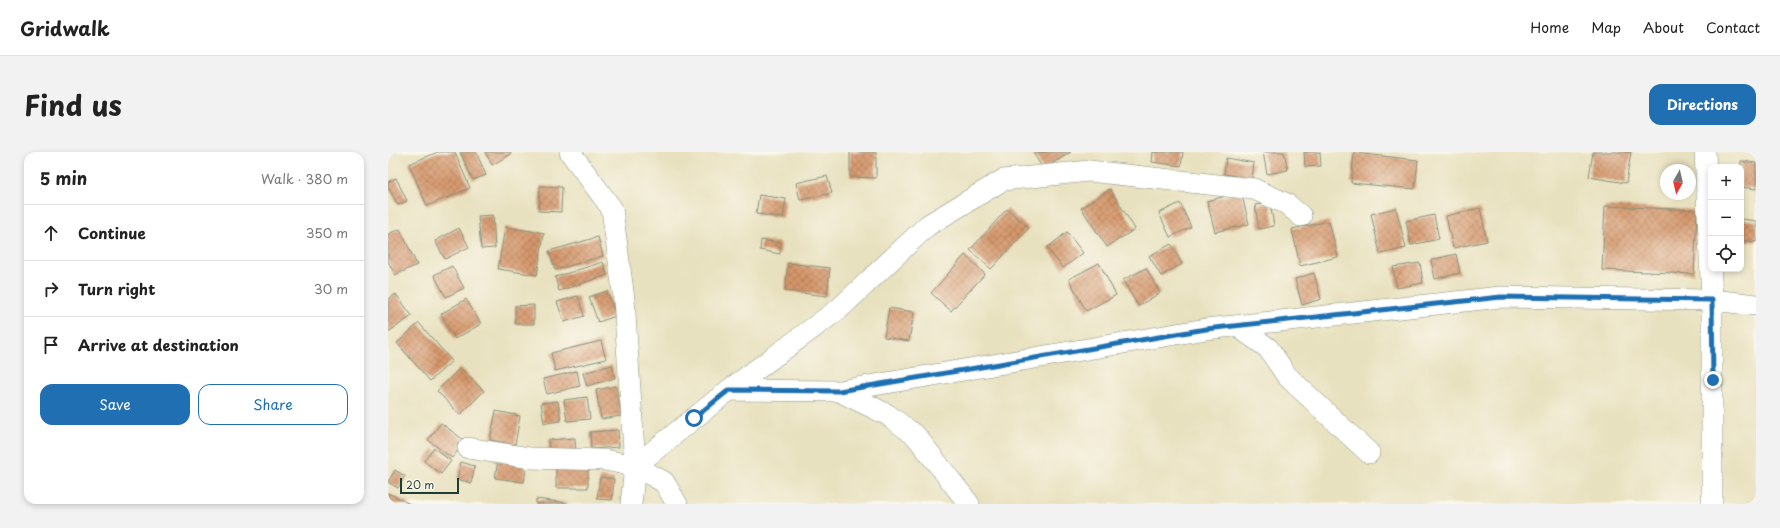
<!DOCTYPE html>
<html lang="en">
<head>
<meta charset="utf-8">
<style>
  :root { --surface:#fff; --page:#f2f2f2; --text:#222; --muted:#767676; --line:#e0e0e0; --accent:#1f6fb2 }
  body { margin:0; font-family:"Playpen Sans",sans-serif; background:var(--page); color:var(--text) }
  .controls { position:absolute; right:12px; top:12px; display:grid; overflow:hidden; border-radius:8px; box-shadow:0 2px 6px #0003 }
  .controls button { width:36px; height:36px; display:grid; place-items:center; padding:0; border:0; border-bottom:1px solid var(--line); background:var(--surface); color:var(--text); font:20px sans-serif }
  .compass { position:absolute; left:1272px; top:12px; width:36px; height:36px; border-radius:50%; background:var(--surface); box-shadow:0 2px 6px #0003; rotate:188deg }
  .scale { position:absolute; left:12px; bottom:10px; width:59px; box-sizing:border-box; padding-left:4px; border:2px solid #1f3d34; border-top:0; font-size:11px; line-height:14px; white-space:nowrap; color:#1f3d34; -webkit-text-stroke:3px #fbf7ec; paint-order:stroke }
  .stop { position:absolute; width:12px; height:12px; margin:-9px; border:3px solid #1f6fb2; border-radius:50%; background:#fff }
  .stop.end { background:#1f6fb2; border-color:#fff; box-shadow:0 1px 4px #0008 }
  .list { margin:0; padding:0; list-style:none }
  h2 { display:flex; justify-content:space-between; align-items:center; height:52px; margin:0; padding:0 16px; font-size:17px }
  h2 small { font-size:13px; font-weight:400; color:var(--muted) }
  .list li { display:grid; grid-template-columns:26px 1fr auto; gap:12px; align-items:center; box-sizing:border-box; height:56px; padding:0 16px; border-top:1px solid var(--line) }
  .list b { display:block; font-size:15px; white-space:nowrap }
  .list em { font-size:13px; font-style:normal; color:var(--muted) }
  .actions { display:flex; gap:8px; padding:12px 16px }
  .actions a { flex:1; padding:9px 0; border:1px solid var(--accent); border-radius:12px; text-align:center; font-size:14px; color:var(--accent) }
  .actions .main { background:var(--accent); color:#fff }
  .icon { flex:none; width:22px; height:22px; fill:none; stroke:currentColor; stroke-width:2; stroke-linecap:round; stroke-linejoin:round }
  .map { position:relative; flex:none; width:1368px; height:352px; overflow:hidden; border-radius:12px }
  header { display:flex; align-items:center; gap:24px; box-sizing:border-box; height:56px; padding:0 20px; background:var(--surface); border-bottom:1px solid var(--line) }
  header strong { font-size:19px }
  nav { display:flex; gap:22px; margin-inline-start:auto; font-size:14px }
  .intro { display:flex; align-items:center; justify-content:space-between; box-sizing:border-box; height:96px; padding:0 24px }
  h1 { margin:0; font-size:28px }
  .button { padding:10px 18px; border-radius:12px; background:var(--accent); color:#fff; font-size:14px; font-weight:700 }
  main { display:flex; gap:24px; padding:0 24px }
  aside { flex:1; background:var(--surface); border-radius:12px; box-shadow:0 2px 6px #0003 }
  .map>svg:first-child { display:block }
</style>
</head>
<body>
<header>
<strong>Gridwalk</strong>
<nav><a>Home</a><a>Map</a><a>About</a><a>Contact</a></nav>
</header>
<div class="intro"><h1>Find us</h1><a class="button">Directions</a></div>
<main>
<aside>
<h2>5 min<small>Walk · 380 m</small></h2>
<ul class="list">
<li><svg class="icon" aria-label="ahead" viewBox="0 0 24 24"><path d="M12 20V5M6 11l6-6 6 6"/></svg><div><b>Continue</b></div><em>350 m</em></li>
<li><svg class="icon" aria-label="right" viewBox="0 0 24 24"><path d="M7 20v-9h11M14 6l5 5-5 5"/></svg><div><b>Turn right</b></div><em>30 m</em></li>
<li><svg class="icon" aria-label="arrive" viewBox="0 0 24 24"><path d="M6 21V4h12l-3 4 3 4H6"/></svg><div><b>Arrive at destination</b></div></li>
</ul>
<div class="actions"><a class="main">Save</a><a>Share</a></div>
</aside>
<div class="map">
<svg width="1368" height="352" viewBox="0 0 1368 352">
  <defs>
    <pattern id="building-cross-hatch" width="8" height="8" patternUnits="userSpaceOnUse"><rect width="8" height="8" fill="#d5966a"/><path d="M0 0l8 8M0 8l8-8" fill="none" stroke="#ac7c58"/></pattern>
  </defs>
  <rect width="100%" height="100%" fill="#fbf7ec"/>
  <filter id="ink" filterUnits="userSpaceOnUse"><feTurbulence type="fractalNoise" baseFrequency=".025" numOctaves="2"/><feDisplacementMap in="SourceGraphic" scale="8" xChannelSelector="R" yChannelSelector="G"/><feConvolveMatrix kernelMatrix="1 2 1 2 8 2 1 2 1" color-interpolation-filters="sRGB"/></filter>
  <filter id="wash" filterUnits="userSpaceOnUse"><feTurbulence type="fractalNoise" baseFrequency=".012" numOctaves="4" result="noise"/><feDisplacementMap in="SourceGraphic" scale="16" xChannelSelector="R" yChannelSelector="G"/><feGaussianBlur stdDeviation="0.9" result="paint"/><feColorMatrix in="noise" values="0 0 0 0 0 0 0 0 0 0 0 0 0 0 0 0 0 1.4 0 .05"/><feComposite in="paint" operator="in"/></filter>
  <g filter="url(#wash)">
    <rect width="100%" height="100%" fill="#e8e1bf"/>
    <g id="blocks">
      <!-- building -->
      <path fill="url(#building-cross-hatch)" d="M50,0H67L82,36L39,54L21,12Z
        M72,0H88L98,23L85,28Z
        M97,0H122L123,2L104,13Z
        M462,0H488V26L462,25Z
        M645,0H683L655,17Z
        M765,0H795L793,14L764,10Z
        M875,0H896L900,18L879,22Z
        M916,0H932L933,14L917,15Z
        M1205,0H1243L1238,31L1201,25Z
        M966,1L1030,8L1027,37L963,31Z
        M838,6L866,11L864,27L836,22Z
        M1353,9L1368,11V37L1353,35Z
        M439,24L444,41L412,48L408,31Z
        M8,26L19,49L10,53L0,35V30Z
        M152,34L174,35L173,60L151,59Z
        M722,37L747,77L719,95L693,56Z
        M853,40L861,72L827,80L819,49Z
        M371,43L398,47L395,66L368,62Z
        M792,51L803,75L782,85L771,61Z
        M882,51L886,74L871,77L867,53Z
        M1217,54L1309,58L1306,122L1214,118Z
        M1008,56L1018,96L992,102L983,62Z
        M1092,56L1099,89L1065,96L1058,64Z
        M619,57L641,76L603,117L582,98Z
        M105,63L107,96L93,97L90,64Z
        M1046,63L1051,87L1023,93L1018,69Z
        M1353,67L1368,69V90L1353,88Z
        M941,69L950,105L912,114L904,77Z
        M117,75L156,81L149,123L110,117Z
        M71,76L81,95L57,107L47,89Z
        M12,77L29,113L7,123L0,109V82Z
        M679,80L695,101L675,116L659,96Z
        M210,85L215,104L167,118L161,99Z
        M373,88L393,91L392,102L372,98Z
        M783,92L794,112L773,124L761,104Z
        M1068,102L1072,121L1047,127L1043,108Z
        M577,103L597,122L563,159L543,141Z
        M215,110L219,123L171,139L167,125Z
        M400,111L442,116L439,144L397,139Z
        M711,111L728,143L698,159L681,127Z
        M1032,111L1035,131L1009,136L1005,115Z
        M64,114L76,136L58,145L46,123Z
        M758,116L772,141L750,154L735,128Z
        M926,121L933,147L914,153L907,127Z
        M219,139L228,164L210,170L201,145Z
        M8,142L24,164L0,180V147Z
        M190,144L196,164L176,170L169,150Z
        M78,147L93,172L67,187L53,162Z
        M146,153V172H127V154Z
        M501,156L526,160L521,189L496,185Z
        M31,171L64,209L42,229L9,191Z
        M213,189L218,207L167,219L163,201Z
        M224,213L227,226L199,234L195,221Z
        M72,216L96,239L72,263L49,239Z
        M189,219L192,234L159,242L155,227Z
        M228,234L233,264L213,267L208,238Z
        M199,245L202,267L179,269L176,248Z
        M170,249L173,269L156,271L153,251Z
        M108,259L132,264L127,293L102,288Z
        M53,271L77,289L64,306L40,288Z
        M230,278L231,295L203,297L202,280Z
        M187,286L188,301L161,303L160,288Z
        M46,296L63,309L53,322L36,309Z
        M110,308L139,312L136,330L107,326Z
        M73,310L87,314L83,331L69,327Z
        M168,310H200V336H168Z
        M7,318L17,324L10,336L0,330Z
        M212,325L226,327L224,348L209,347Z
        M0,341L22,352H0Z
        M148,347L179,351V352H148Z"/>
    </g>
  </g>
  <g filter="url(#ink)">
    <use href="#blocks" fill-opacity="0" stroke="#848f7a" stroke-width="1"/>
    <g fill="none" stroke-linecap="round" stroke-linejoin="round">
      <defs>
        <path id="minor" d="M182,0L224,57L236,147L247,314L243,352
          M1317,0L1324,148V352
          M849,174L880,196L899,224L981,301
          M341,238L451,239L818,177L1113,145L1324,148L1368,153
          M451,239L500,263L528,284L581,352
          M80,296L142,306L217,308L247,314L276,330L289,352
          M247,314L341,238L452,156L540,73L615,28L701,19L866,37L899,52L913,64"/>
      </defs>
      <!-- minor casing -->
      <use href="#minor" stroke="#848f7a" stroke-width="22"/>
      <!-- minor -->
      <use href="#minor" stroke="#fff" stroke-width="21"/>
    </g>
  </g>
  <g fill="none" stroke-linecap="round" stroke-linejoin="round" filter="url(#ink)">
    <!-- route -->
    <path stroke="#1f6fb2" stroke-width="5" d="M306,266L341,238L451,239L818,177L1113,145L1324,148L1325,228"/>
  </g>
</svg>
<div class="controls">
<button>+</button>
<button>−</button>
<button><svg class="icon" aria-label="locate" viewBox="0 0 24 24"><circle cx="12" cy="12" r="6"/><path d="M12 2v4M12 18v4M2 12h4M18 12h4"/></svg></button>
</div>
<svg class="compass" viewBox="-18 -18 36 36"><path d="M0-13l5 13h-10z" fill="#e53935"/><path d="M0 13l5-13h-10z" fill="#767676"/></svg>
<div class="scale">20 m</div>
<div class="stop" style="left:306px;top:266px"></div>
<div class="stop end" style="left:1325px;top:228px"></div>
</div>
</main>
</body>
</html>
